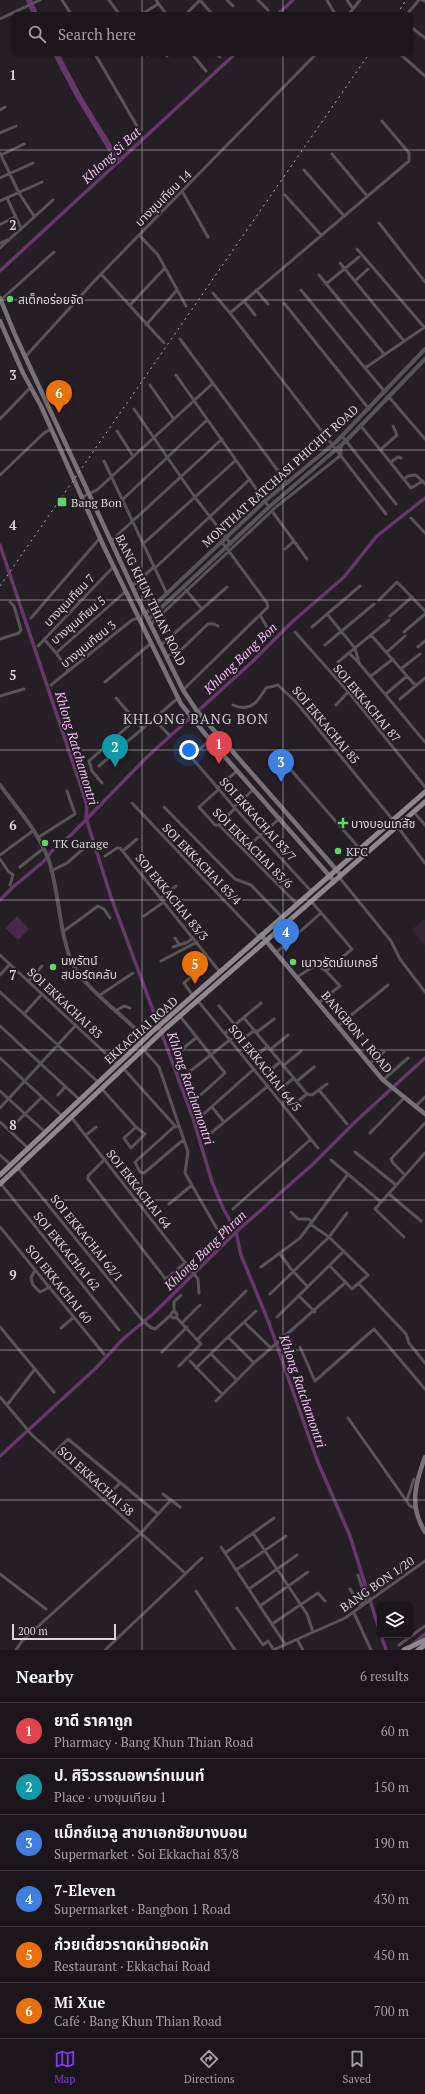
<!DOCTYPE html>
<html lang="en">
<head>
<meta charset="utf-8">
<style>
  :root { --surface:#1c161c; --page:#251f25; --text:#f1f3f6; --muted:#a09fa3; --line:#3a353b; --accent:#7c3aed }
  body { margin:0; font-family:"PT Serif","Noto Sans Thai",serif; background:var(--page); color:var(--text) }
  .controls { position:absolute; right:12px; bottom:12px; display:grid; overflow:hidden; border-radius:6px; box-shadow:0 1px 3px #0004 }
  .controls button { width:36px; height:36px; display:grid; place-items:center; padding:0; border:0; border-bottom:1px solid var(--line); background:var(--surface); color:var(--text); font:20px sans-serif }
  .scale { position:absolute; left:12px; bottom:10px; width:104px; box-sizing:border-box; padding-left:4px; border:2px solid #d9d5d9; border-top:0; font-size:11px; line-height:14px; white-space:nowrap; color:#d9d5d9; -webkit-text-stroke:3px #251e25; paint-order:stroke }
  .you { position:absolute; left:189px; top:750px; width:14px; height:14px; margin:-10px; border:3px solid #fff; border-radius:50%; background:#1a73e8; box-shadow:0 0 0 6px #1a73e833 }
  .badge { display:grid; place-items:center; width:26px; height:26px; border-radius:50%; background:var(--accent); color:#fff; font-size:13px; font-weight:700 }
  .pin { position:absolute; translate:-50% -33px; filter:drop-shadow(0 1px 2px #0008) }
  .pin::after { content:''; position:absolute; top:21px; width:14px; height:12px; background:inherit; clip-path:polygon(0 0,100% 0,50% 100%) }
  .list { margin:0; padding:0; list-style:none }
  h2 { display:flex; justify-content:space-between; align-items:center; height:52px; margin:0; padding:0 16px; font-size:17px }
  h2 small { font-size:13px; font-weight:400; color:var(--muted) }
  .list li { display:grid; grid-template-columns:26px 1fr auto; gap:12px; align-items:center; box-sizing:border-box; height:56px; padding:0 16px; border-top:1px solid var(--line) }
  .list b { display:block; font-size:15px; white-space:nowrap }
  .list p { margin:0; font-size:13px; white-space:nowrap; color:var(--muted) }
  .list em { font-size:13px; font-style:normal; color:var(--muted) }
  .icon { flex:none; width:22px; height:22px; fill:none; stroke:currentColor; stroke-width:2; stroke-linecap:round; stroke-linejoin:round }
  .map { position:relative; flex:none; width:425px; height:1650px; overflow:hidden }
  .search { position:absolute; background:var(--surface); box-shadow:0 1px 3px #0004; left:12px; right:12px; top:12px; height:44px; display:flex; align-items:center; gap:10px; box-sizing:border-box; padding:0 14px; border-radius:6px; color:var(--muted); font-size:15px }
  .sheet { height:388px; background:var(--surface) }
  nav { display:flex; justify-content:space-around; align-items:center; box-sizing:border-box; height:56px; border-top:1px solid var(--line); background:var(--surface); font-size:11px; color:var(--muted) }
  nav a { display:grid; justify-items:center; gap:2px }
  nav .on { color:var(--accent) }
  .map>svg:first-child { display:block }
</style>
</head>
<body>
<div class="map">
<svg width="425" height="1650" viewBox="0 0 425 1650">
  <rect width="100%" height="100%" fill="#251e25"/>
  <!-- built -->
  <path fill="#312631" d="M425,919V946L412,929Z"/>
  <!-- green -->
  <path fill="#48284a" d="M17,916L29,929L18,940L5,928Z"/>
  <g fill="none" stroke-linecap="round" stroke-linejoin="round">
    <!-- canal -->
    <path stroke="#663869" stroke-width="3.5" d="M278,14L293,0
      M0,271L235,54
      M0,545L87,805L86,818L111,897L193,1118L212,1182L223,1208L236,1232L241,1255L269,1323L317,1460L350,1536L380,1632
      M0,900L13,887L43,862L52,851L72,834L147,757L252,662L292,622L344,577L377,536L425,498
      M0,1456L96,1368L123,1339L154,1313L236,1232L312,1165L355,1122L425,1058
      M381,1635L386,1650
      M413,1644L425,1634"/>
    <!-- river -->
    <path stroke="#663869" stroke-width="6" d="M29,0L35,14
      M56,54L80,99L118,161"/>
    <!-- minor -->
    <path stroke="#575457" stroke-width="3" d="M62,0L71,14
      M109,0L119,14
      M156,0L166,14
      M200,0L212,14
      M227,0L233,6
      M258,0L268,10
      M327,0L335,14
      M347,0L353,9
      M422,0L425,1
      M142,14L158,4
      M186,14L200,0
      M349,14L360,0
      M407,14L419,0
      M0,19L40,0
      M411,27L425,38
      M95,54L141,133
      M147,54V55
      M165,54L167,56
      M192,54L206,71
      M217,54L220,57
      M400,54L425,76
      M0,110L5,107
      M382,121L409,153V161L230,313L386,514
      M0,133L16,126
      M0,153L19,193L34,216
      M332,154L367,196
      M1,155L24,144
      M304,170L344,216
      M0,178L33,163
      M182,191L208,237
      M285,195L321,235
      M7,198L21,228
      M0,201L42,182
      M379,223L425,282
      M1,224L15,217
      M139,235L158,255L186,306
      M0,243L8,240
      M0,248L53,200
      M357,249L424,327
      M340,263L404,341
      M101,274L164,343
      M319,275L384,354
      M355,281L368,269
      M326,284L359,257
      M256,290L268,304
      M301,290L365,368
      M213,293L230,313
      M1,300L54,252
      M244,301L255,315
      M284,303L369,409
      M130,305L165,268
      M146,325L177,290
      M180,339L287,483
      M25,357L99,276L316,54
      M176,375L269,507
      M150,385L173,418
      M385,392L365,368L425,327
      M388,396L425,439
      M134,409L194,496L231,544
      M0,419L30,388
      M361,426L411,488L423,481
      M117,431L133,456
      M342,436L396,504
      M381,449L397,435L393,426
      M104,461L167,594
      M391,462L398,457L401,458
      M0,475L44,433L51,429
      M404,479L408,476L416,475L425,484
      M82,497L97,490L212,384
      M122,500L207,420
      M272,511L307,559
      M411,518L425,533
      M111,541L222,439
      M143,544L236,460
      M285,549L294,541
      M155,568L250,479
      M132,586L154,567
      M186,590L202,609
      M379,600L397,582L425,611
      M327,614L355,648L359,663L425,742
      M260,615L267,627
      M390,616L412,597
      M31,618L100,538
      M150,625L276,507L341,455V445
      M312,627L360,586
      M295,632L351,695L425,787
      M404,632L425,614
      M371,635L415,685
      M0,639L19,633L21,630L14,606L10,602
      M44,639L56,653L126,591
      M161,645L227,587
      M325,645L374,604
      M38,646L114,566
      M418,647L425,641
      M387,652L405,636
      M56,653L69,671
      M349,653L359,663
      M167,656L182,649L208,624H214L218,626
      M338,662L389,620
      M402,668L420,654
      M371,676L393,659
      M105,682L150,644
      M51,685L132,620L138,618
      M183,690L268,607L267,603L222,542
      M386,694L407,676
      M0,696L24,689
      M116,698L142,728
      M400,699L425,678
      M233,705C251,713 259,700 266,688L278,685L296,702L393,820
      M336,705L348,692
      M153,718L169,735
      M210,740L192,756V758L234,807L311,891
      M277,754L360,849
      M99,766L178,698
      M102,783L92,771L89,761L135,720
      M217,788L237,771
      M218,790L199,807L215,825H219L297,904
      M132,803L259,937
      M164,807L235,879L251,885L282,917
      M234,807L254,789
      M414,812L425,825
      M219,825L235,808
      M397,826L425,863
      M39,837L75,814L67,791
      M244,850L280,818
      M123,851L137,839
      M0,855L34,830
      M105,856L117,848H120L220,972
      M0,859L8,871L13,875L10,885
      M20,867L44,848
      M51,871L67,863L83,849
      M339,877L391,941L400,959L425,992
      M161,898L176,886
      M311,901L352,949L326,971L340,986L318,1003
      M144,916L164,902
      M64,931L98,906L104,909L110,918
      M175,938L179,944
      M173,947L188,942L193,938
      M278,951L321,913
      M0,955L117,1064
      M161,961L197,942
      M0,975L10,964
      M297,977L316,965L326,971
      M29,981L42,966
      M0,992L98,1082
      M100,995L133,973
      M193,996L184,983L196,972
      M198,1001L318,1148
      M219,1006L235,1025
      M117,1010L124,1006L130,1008
      M24,1014L42,994
      M180,1016L225,1073L194,1101
      M244,1018L307,1094
      M0,1026L80,1100
      M338,1026L388,985
      M257,1032L274,1019
      M225,1033L261,1003
      M239,1042L255,1030
      M143,1049L159,1067L188,1152L185,1173L217,1229
      M271,1049L288,1035
      M175,1055L197,1037
      M0,1058L62,1116
      M252,1059L268,1046
      M369,1064L384,1052
      M283,1066L301,1051
      M123,1068L176,1127
      M265,1075L280,1062
      M184,1076L231,1039
      M383,1080L408,1058
      M297,1081L314,1067
      M102,1089L136,1127L145,1134L131,1148L124,1138L136,1127
      M279,1090L294,1078
      M319,1090L347,1124
      M0,1091L45,1132
      M58,1095L65,1087
      M292,1106L307,1094L312,1095L327,1084
      M212,1107L224,1122
      M415,1107L425,1097
      M0,1108L76,1025
      M71,1117L198,1279L199,1293
      M199,1118L254,1069
      M0,1122L28,1148
      M175,1126L135,1162L140,1172L144,1173L183,1140
      M9,1130L42,1097
      M370,1133L404,1098
      M86,1135L96,1127
      M205,1138L268,1086
      M355,1152L396,1185
      M0,1155L11,1165
      M105,1159L88,1176V1179L171,1286
      M331,1160L381,1202
      M18,1168L142,1320L150,1327L155,1329L171,1315
      M405,1175L393,1163L391,1159L425,1123
      M1,1184L119,1330
      M389,1194L421,1221
      M169,1204L192,1185
      M233,1209L311,1139
      M291,1212L298,1219H308L312,1221
      M310,1224L329,1237L368,1275L352,1289L330,1266
      M0,1227L104,1354
      M404,1237L375,1209L425,1153
      M280,1254L291,1269L308,1287
      M261,1267L300,1238L348,1174
      M35,1270L31,1278L33,1285L40,1292L50,1287
      M166,1279L185,1263
      M359,1284L406,1334L409,1343L425,1363
      M270,1294L329,1237L347,1213
      M299,1296L315,1312
      M174,1312V1302L181,1295
      M171 1315a3 3 0 1 1 6 0a3 3 0 1 1-6 0Z
      M176,1317L201,1344L179,1366
      M277,1317L344,1251
      M244,1322L271,1348
      M182,1323L200,1305
      M0,1327L54,1392
      M61,1328L74,1317
      M198,1339L246,1291
      M300,1347L315,1381L374,1329L425,1389
      M162,1352L187,1327
      M211,1354L237,1380
      M190,1361L222,1394
      M254,1363L228,1337L256,1311
      M196,1368L228,1337
      M0,1397L32,1435L185,1573
      M216,1401L254,1363L346,1282
      M7,1405L35,1369
      M348,1418L410,1506L415,1508
      M53,1454L68,1439L158,1514
      M163,1494L171,1500
      M104,1499L120,1483
      M407,1500L414,1479
      M253,1533L307,1614L313,1632
      M221,1547L285,1644
      M225,1553L274,1518
      M236,1570L286,1536
      M0,1574L46,1609
      M358,1575L366,1599L360,1604
      M249,1589L297,1555
      M350,1589L360,1605
      M196,1591L235,1650
      M260,1606L308,1572
      M237,1608L263,1645L268,1641L274,1650
      M354,1613L371,1650
      M272,1624L318,1593L325,1601
      M298,1641L303,1650
      M399,1645L425,1626
      M16,1650L22,1641L141,1533L171,1500L180,1507
      M105,1650L202,1558
      M273,1650L345,1618L425,1561"/>
    <!-- tertiary -->
    <path stroke="#575457" stroke-width="4" d="M145,614L265,501L336,442L425,349
      M148,620L269,507L347,440L425,359
      M0,785C19,811 40,833 50,864C59,894 60,937 73,965C85,988 126,1018 145,1038"/>
    <!-- secondary -->
    <path stroke="#767176" stroke-width="4.5" d="M0,298L16,337L136,595L183,690L197,711L341,875
      M0,321L23,373L41,406L104,547L181,704L210,740L334,881
      M261,935L383,1080L425,1114
      M425,1457C415,1484 409,1506 425,1532"/>
    <!-- primary -->
    <path stroke="#8e878e" stroke-width="5" d="M0,1175L154,1030L425,792
      M0,1184L166,1028L425,802
      M404,1650L425,1640
      M418,1650L425,1645"/>
    <!-- rail -->
    <path stroke="#b3aeb3" stroke-width="1" stroke-dasharray="2 4" stroke-linecap="butt" d="M397,14L406,0
      M0,586L369,54"/>
  </g>
  <!-- grid -->
  <path fill="none" stroke="#d9d5d9" stroke-width="1" stroke-opacity="0.55" d="M142,0V14M283,0V14M142,54V1650M283,54V1650M0,150H425M0,300H425M0,450H425M0,600H425M0,750H425M0,900H425M0,1050H425M0,1200H425M0,1350H425M0,1500H425"/>
  <!-- markers -->
  <g fill="#61d46a" stroke="#251e25" stroke-width="1.5">
    <circle cx="10" cy="299" r="4"/>
    <rect x="57" y="497" width="10" height="10" rx="2"/>
    <path d="M341 817h4v4h4v4h-4v4h-4v-4h-4v-4h4z"/>
    <circle cx="45" cy="843" r="4"/>
    <circle cx="338" cy="851" r="4"/>
    <circle cx="293" cy="962" r="4"/>
    <circle cx="53" cy="967" r="4"/>
  </g>
  <g text-anchor="middle" dominant-baseline="central" stroke-width="4" stroke-linejoin="round" paint-order="stroke">
    <!-- street labels -->
    <g font-size="12" fill="#d9d5d9" stroke="#251e25">
      <text transform="translate(163 198) rotate(-45)">บางขุนเทียน 14</text>
      <text transform="translate(280 476) rotate(-42)">MONTHAT RATCHASI PHICHIT ROAD</text>
      <text transform="translate(69 600) rotate(-46)">บางขุนเทียน 7</text>
      <text transform="translate(151 600) rotate(64)">BANG KHUN THIAN ROAD</text>
      <text transform="translate(78 620) rotate(-40)">บางขุนเทียน 5</text>
      <text transform="translate(88 644) rotate(-39)">บางขุนเทียน 3</text>
      <text transform="translate(367 703) rotate(50)">SOI EKKACHAI 87</text>
      <text transform="translate(326 725) rotate(50)">SOI EKKACHAI 85</text>
      <text transform="translate(258 819) rotate(48)">SOI EKKACHAI 83/7</text>
      <text transform="translate(253 848) rotate(45)">SOI EKKACHAI 83/6</text>
      <text transform="translate(202 864) rotate(46)">SOI EKKACHAI 83/4</text>
      <text transform="translate(172 897) rotate(51)">SOI EKKACHAI 83/3</text>
      <text transform="translate(65 1003) rotate(43)">SOI EKKACHAI 83</text>
      <text transform="translate(141 1030) rotate(-42)">EKKACHAI ROAD</text>
      <text transform="translate(357 1032) rotate(50)">BANGBON 1 ROAD</text>
      <text transform="translate(265 1068) rotate(51)">SOI EKKACHAI 64/5</text>
      <text transform="translate(139 1189) rotate(52)">SOI EKKACHAI 64</text>
      <text transform="translate(87 1238) rotate(51)">SOI EKKACHAI 62/1</text>
      <text transform="translate(67 1251) rotate(51)">SOI EKKACHAI 62</text>
      <text transform="translate(59 1284) rotate(51)">SOI EKKACHAI 60</text>
      <text transform="translate(96 1481) rotate(42)">SOI EKKACHAI 58</text>
      <text transform="translate(377 1584) rotate(-35)">BANG BON 1/20</text>
    </g>
    <!-- poi labels -->
    <g font-size="12" fill="#d9d5d9" stroke="#251e25" text-anchor="start">
      <text x="18" y="299">สเต็กอร่อยจัด</text>
      <text x="71" y="502">Bang Bon</text>
      <text x="351" y="823">บางบอนเภสัช</text>
      <text x="53" y="843">TK Garage</text>
      <text x="346" y="851">KFC</text>
      <text x="61" y="960">นพรัตน์<tspan x="61" dy="14">สปอร์ตคลับ</tspan></text>
      <text x="301" y="962">เนาวรัตน์เบเกอรี่</text>
    </g>
    <!-- water labels -->
    <g font-size="13" font-style="italic" fill="#f7befa" stroke="#251e25">
      <text transform="translate(111 155) rotate(-43)">Khlong Si Bat</text>
      <text transform="translate(240 658) rotate(-44)">Khlong Bang Bon</text>
      <text transform="translate(77 748) rotate(73)">Khlong Ratchamontri</text>
      <text transform="translate(191 1088) rotate(71)">Khlong Ratchamontri</text>
      <text transform="translate(205 1250) rotate(-44)">Khlong Bang Phran</text>
      <text transform="translate(303 1391) rotate(71)">Khlong Ratchamontri</text>
    </g>
    <!-- quarter labels -->
    <g font-size="14" letter-spacing="1" fill="#cfc6cf" stroke="#251e25">
      <text x="196" y="718">KHLONG BANG BON</text>
    </g>
  </g>
  <g font-size="13" text-anchor="middle" font-weight="bold" fill="#d9d5d9" stroke="#251e25" stroke-width="4" stroke-linejoin="round" paint-order="stroke">
    <text x="13" y="80">1</text>
    <text x="13" y="230">2</text>
    <text x="13" y="380">3</text>
    <text x="13" y="530">4</text>
    <text x="13" y="680">5</text>
    <text x="13" y="830">6</text>
    <text x="13" y="980">7</text>
    <text x="13" y="1130">8</text>
    <text x="13" y="1280">9</text>
  </g>
</svg>
<div class="controls">
<button><svg class="icon" aria-label="layers" viewBox="0 0 24 24"><path d="M12 4l9 5-9 5-9-5zM3 14l9 5 9-5"/></svg></button>
</div>
<div class="scale">200 m</div>
<div class="you"></div>
<div class="pin badge" style="left:219px;top:764px;background:#e0444e">1</div>
<div class="pin badge" style="left:115px;top:767px;background:#0f9aa8">2</div>
<div class="pin badge" style="left:281px;top:782px;background:#3f7fe0">3</div>
<div class="pin badge" style="left:286px;top:952px;background:#3f7fe0">4</div>
<div class="pin badge" style="left:195px;top:984px;background:#e8710a">5</div>
<div class="pin badge" style="left:59px;top:413px;background:#e8710a">6</div>
<div class="search"><svg class="icon" aria-label="search" viewBox="0 0 24 24"><circle cx="10" cy="10" r="6"/><path d="M15 15l6 6"/></svg>Search here</div>
</div>
<section class="sheet">
<h2>Nearby<small>6 results</small></h2>
<ul class="list">
<li><span class="badge" style="background:#e0444e">1</span><div><b>ยาดี ราคาถูก</b><p>Pharmacy · Bang Khun Thian Road</p></div><em>60 m</em></li>
<li><span class="badge" style="background:#0f9aa8">2</span><div><b>ป. ศิริวรรณอพาร์ทเมนท์</b><p>Place · บางขุนเทียน 1</p></div><em>150 m</em></li>
<li><span class="badge" style="background:#3f7fe0">3</span><div><b>แม็กซ์แวลู สาขาเอกชัยบางบอน</b><p>Supermarket · Soi Ekkachai 83/8</p></div><em>190 m</em></li>
<li><span class="badge" style="background:#3f7fe0">4</span><div><b>7-Eleven</b><p>Supermarket · Bangbon 1 Road</p></div><em>430 m</em></li>
<li><span class="badge" style="background:#e8710a">5</span><div><b>ก๋วยเตี๋ยวราดหน้ายอดผัก</b><p>Restaurant · Ekkachai Road</p></div><em>450 m</em></li>
<li><span class="badge" style="background:#e8710a">6</span><div><b>Mi Xue</b><p>Café · Bang Khun Thian Road</p></div><em>700 m</em></li>
</ul>
</section>
<nav>
<a class="on"><svg class="icon" aria-label="map" viewBox="0 0 24 24"><path d="M3 6l6-2 6 2 6-2v14l-6 2-6-2-6 2zM9 4v14M15 6v14"/></svg>Map</a>
<a><svg class="icon" aria-label="directions" viewBox="0 0 24 24"><path d="M12 3l9 9-9 9-9-9zM9 14v-3h6M13 9l2 2-2 2"/></svg>Directions</a>
<a><svg class="icon" aria-label="saved" viewBox="0 0 24 24"><path d="M7 4h10v16l-5-4-5 4z"/></svg>Saved</a>
</nav>
</body>
</html>
